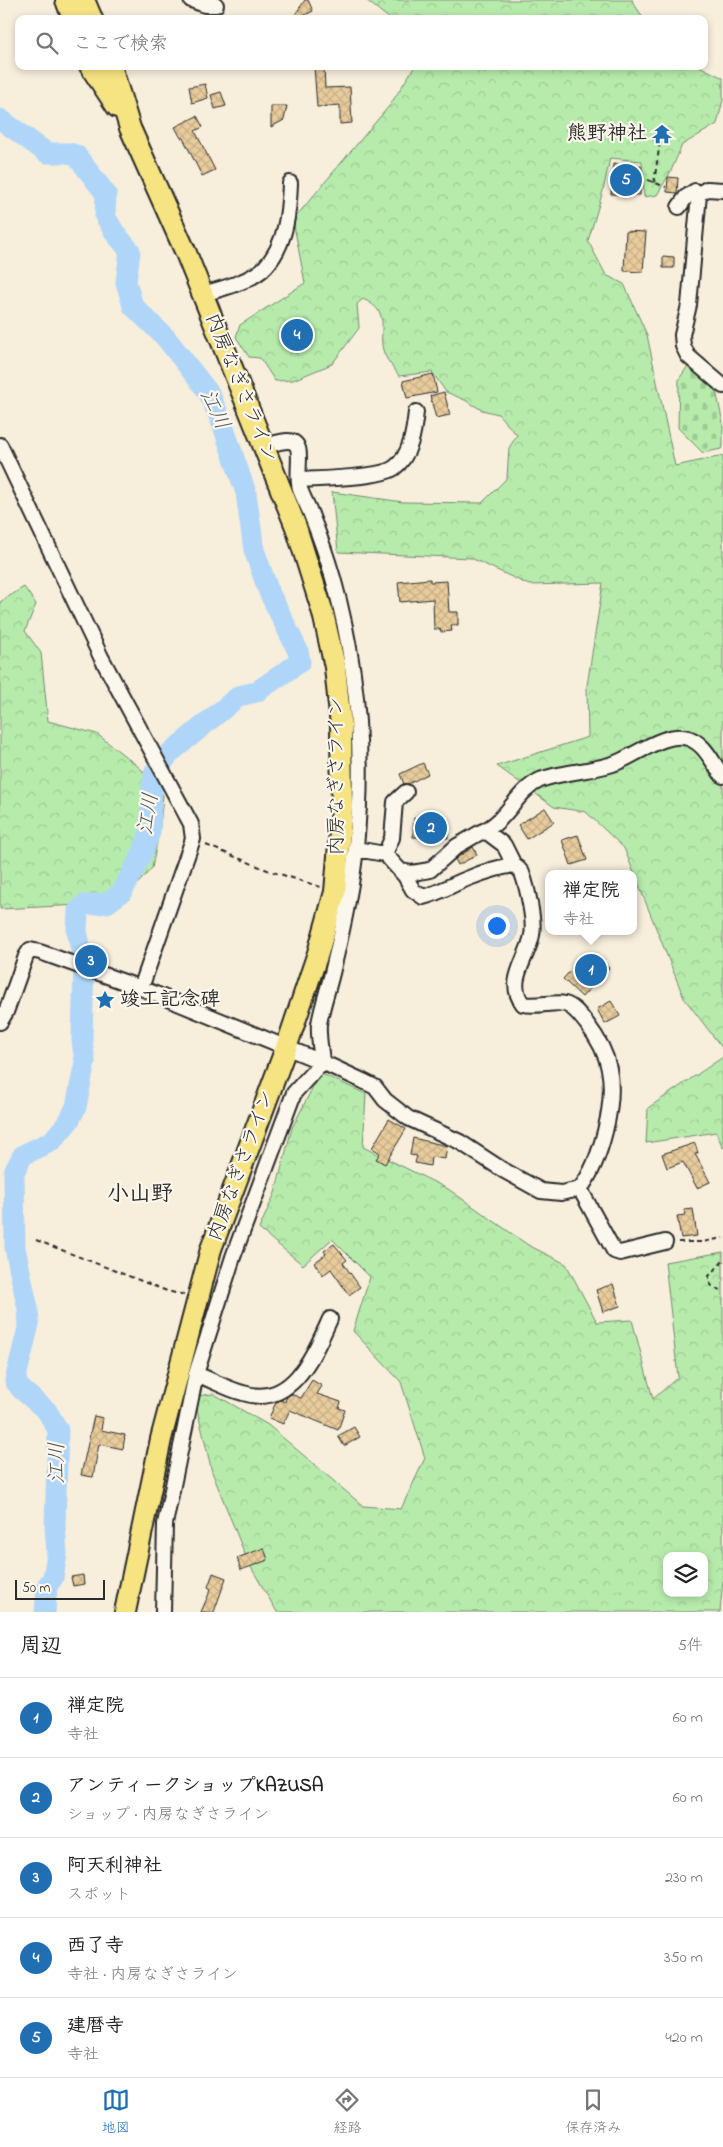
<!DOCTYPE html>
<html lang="ja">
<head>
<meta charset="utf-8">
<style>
  :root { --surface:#fff; --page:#f6f6f6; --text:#222; --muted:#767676; --line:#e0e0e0; --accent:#1f6fb2 }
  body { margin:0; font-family:"Indie Flower","Klee One",sans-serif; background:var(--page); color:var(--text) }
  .controls { position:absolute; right:15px; bottom:15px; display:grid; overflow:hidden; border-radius:10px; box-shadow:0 2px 8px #0003 }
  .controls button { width:45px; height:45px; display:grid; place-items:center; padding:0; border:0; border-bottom:1px solid var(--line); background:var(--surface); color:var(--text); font:25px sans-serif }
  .scale { position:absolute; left:15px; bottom:12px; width:90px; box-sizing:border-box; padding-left:5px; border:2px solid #2b2b2b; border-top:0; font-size:14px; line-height:18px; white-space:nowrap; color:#2b2b2b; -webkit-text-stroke:4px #fbf7ec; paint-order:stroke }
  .you { position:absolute; left:496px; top:925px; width:18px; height:18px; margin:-12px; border:4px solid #fff; border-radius:50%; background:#1a73e8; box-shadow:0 0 0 8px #1a73e833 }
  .badge { display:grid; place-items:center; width:32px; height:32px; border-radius:50%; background:var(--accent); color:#fff; font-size:16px; font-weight:700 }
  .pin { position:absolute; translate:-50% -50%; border:2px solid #fff; box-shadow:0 1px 5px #0006 }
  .popup { position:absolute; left:545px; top:870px; width:92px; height:65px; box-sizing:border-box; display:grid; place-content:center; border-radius:10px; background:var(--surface); filter:drop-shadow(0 1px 4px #0005); font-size:16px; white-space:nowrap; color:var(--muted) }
  .popup b { font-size:19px; color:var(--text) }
  .popup::after { content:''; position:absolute; left:50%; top:100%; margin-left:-10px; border:10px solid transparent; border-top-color:var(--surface) }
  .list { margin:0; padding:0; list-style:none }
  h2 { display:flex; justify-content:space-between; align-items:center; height:65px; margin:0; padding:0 20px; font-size:21px }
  h2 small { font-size:16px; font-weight:400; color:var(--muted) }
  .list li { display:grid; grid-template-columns:32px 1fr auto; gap:15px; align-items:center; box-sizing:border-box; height:80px; padding:0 20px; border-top:1px solid var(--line) }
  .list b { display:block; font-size:19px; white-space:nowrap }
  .list p { margin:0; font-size:16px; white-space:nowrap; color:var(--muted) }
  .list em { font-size:16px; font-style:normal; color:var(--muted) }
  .icon { flex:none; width:28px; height:28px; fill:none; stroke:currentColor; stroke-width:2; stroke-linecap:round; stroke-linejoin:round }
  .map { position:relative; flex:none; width:723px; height:1612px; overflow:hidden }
  .search { position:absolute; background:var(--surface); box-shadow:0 2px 8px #0003; left:15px; right:15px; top:15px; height:55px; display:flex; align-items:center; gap:12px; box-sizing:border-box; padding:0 18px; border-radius:10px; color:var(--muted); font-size:19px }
  .sheet { height:465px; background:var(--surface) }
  nav { display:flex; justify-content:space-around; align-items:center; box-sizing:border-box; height:70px; border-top:1px solid var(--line); background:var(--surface); font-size:14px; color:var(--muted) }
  nav a { display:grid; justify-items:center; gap:2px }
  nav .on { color:var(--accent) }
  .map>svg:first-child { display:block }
</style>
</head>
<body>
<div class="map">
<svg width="723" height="1612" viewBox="0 0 723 1612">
  <defs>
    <pattern id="forest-crowns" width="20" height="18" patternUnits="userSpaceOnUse" patternTransform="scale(1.25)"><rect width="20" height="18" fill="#b7ebac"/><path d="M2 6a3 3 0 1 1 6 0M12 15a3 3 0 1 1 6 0" fill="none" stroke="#9eca94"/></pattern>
    <pattern id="cemetery-stones" width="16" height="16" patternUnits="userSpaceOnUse" patternTransform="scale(1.25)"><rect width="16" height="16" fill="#b7ebac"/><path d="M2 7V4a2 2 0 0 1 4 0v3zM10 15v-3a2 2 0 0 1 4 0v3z" fill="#9eca94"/></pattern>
    <pattern id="building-cross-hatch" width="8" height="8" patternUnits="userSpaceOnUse" patternTransform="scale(1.25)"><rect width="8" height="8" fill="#e8cc9c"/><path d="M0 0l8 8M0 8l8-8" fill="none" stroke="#c7af87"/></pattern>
  </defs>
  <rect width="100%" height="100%" fill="#f7eedc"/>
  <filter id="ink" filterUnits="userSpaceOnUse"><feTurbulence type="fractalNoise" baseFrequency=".02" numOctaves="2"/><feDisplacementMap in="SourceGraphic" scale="10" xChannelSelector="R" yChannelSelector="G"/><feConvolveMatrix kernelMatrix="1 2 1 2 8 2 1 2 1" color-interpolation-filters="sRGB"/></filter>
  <g filter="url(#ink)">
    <!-- forest -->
    <path fill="url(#forest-crowns)" stroke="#718b6c" fill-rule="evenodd" d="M366,0H633L632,1L644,19H390Z
      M415,66H699L723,78V100L717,124L682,145L671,171L657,195L644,197L642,161L610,158L603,191L588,241L606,275L624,284L647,335L675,466L723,456V1049L684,998L624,848L586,812L554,807L497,766L588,737L587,686L603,583L529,585L471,558L338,552L332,492L403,502L482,503L507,478L509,448L517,435L498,414L482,410L465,400L446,392L432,372L399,376C395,369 387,361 384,353C376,332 394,313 363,299L357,304L359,328L332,364L293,380L275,381L260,358L249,357L236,337L240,325L305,283L293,220L390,105Z
      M24,587L36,604L25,631L41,653L48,721L97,734L140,768L163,795L160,827L152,868L120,903L0,909V602Z
      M723,1057V1148L716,1132L646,1143L648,1108Z
      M320,1073L366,1094L363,1147L448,1189L528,1245L566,1264L597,1322L632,1320L653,1399L678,1377L665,1262L723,1252V1580L720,1612H277L248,1562L212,1472L194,1396L214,1394L268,1425L363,1506L401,1509L425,1458L401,1382L353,1331L370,1277L332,1239L303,1265L259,1229L275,1193L292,1128ZM667,1556H704V1593H667Z"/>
    <!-- cemetery -->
    <path fill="url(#cemetery-stones)" stroke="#718b6c" d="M688,366L715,386L723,423V447L721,449L703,453L678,428L679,379Z"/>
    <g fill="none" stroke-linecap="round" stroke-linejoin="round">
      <!-- river -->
      <path stroke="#afd6f9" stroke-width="21" d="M0,119L47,153H68L76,155L106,194L105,216L115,233L130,251L126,282L133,306L166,338L209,393L222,423L246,493L254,550L269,592L298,651L300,662L256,692L239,696L170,753L155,772L152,786L150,832L143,852L122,892L107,903L84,905L78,911L77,931L84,964L82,1040L85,1062L76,1107L69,1121L52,1141L23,1155L14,1172L15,1248L28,1309L29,1324L15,1381L21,1389L47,1411L58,1430L55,1525L57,1554L53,1578L47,1586L45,1612"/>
    </g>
    <!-- building -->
    <path fill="url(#building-cross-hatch)" stroke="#2b2b2b" d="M305,0H308L313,11L297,19H292Z
      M314,66H324L325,88L350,87L352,123L340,124V105L317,107Z
      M205,84L208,98L192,103L189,87Z
      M221,92L226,106L215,109L211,95Z
      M271,106H287L284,120L271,127Z
      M197,116L203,127L195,131L215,170L202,176L183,138H181L175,127Z
      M613,164L641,166L640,195L611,194Z
      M668,177L678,178L677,193L667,192Z
      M626,231L646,232L643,272L624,271Z
      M663,256L674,257V268H663Z
      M288,326H307V344H287Z
      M433,374L437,392L407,398L403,381Z
      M444,392L450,415L436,418L430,396Z
      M430,579V582L447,581L449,612H458V625H451L452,631L441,632L440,629H434L433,599L400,602L398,582Z
      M423,763L428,774L408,784H404L400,774Z
      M545,808L554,822L527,839L518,825Z
      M414,818L448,819V838L413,837Z
      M578,835L587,860L571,865L562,840Z
      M473,847L477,855L458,865L455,859Z
      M594,953L609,968L582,997L563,979L570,971L573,974Z
      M611,1001L620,1016L605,1024L597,1009Z
      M389,1119L406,1129L385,1164L376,1159L380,1153L372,1148Z
      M413,1138L447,1146L445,1159L431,1157L430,1166L415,1163L417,1156L410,1155Z
      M695,1143L698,1153L695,1154L710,1182L697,1188L683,1162L667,1168L662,1154Z
      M693,1209L697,1236L681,1238L677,1216L685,1215L684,1210Z
      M334,1244L347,1260L343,1263L360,1287L349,1295L331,1269L323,1275L314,1263L326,1254L324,1251Z
      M613,1284L620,1306L603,1312L596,1290Z
      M312,1380L322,1386L317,1394L341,1402L339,1408L345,1410L338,1430L290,1410L283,1424L269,1418L276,1402L281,1400L285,1402L287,1396L291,1394L301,1398Z
      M94,1416L103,1418L101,1430L125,1435L123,1449L99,1444L93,1477L81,1475Z
      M354,1427L360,1437L344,1446L338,1436Z
      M264,1548L268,1560L241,1570L237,1558Z
      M213,1573L226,1578L214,1612H201L211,1589L208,1587Z
      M83,1575L84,1584L73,1586L71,1577Z"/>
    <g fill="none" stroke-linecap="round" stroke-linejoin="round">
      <defs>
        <path id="minor" d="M191,0L205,5H216
          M723,190L707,189L699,194L689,305L682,335L683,346L688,356L723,386
          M679,207L686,197L695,191
          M203,294C221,289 253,281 266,266C286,244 289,212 290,183
          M0,445L101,657L191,824L193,839L141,988
          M299,480C318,479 380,478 394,468C411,456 414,430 416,412
          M481,832C507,822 515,792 540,780C562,771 594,772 618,762C637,754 667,731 688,738C706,744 712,763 723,776
          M385,854L392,838L395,802L406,792
          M401,871L412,873L430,870L457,846L481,832L488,833L504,845L514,865
          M0,1022L6,1012L26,956L30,950L40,952L141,988L322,1062L363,1081L375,1087L385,1100L408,1118L460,1142L503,1170L541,1191L561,1193L580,1189C601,1161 616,1103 609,1069C606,1053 597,1037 587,1024C581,1017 575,1007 565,1004C555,1001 537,1007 523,1004C505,981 528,959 532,935C535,921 527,886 522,873C520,870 517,867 514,865C499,867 484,872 469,878C453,884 439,893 423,897L413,890L405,876L385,854L356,849
          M580,1189L614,1251L620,1253L665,1242
          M196,1374C212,1380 227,1389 243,1393C292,1409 314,1354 330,1319
          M163,1612L165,1524L196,1374L233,1257L294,1093L322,1062C321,1050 318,1036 319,1024C322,1006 329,987 333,969C343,928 352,888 356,847C365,755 358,666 333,578C327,557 320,537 312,517C309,508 303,498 300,489C293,462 315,427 264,447"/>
        <path id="highway" d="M66,0L73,19
          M84,0L92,19
          M90,66L117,107
          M111,66L130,128L186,253L296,527L323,613L335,667L341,726L342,808L335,892L318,953L286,1048L211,1249L161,1439L125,1612"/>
      </defs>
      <!-- minor casing -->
      <use href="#minor" stroke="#2b2b2b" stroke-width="18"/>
      <!-- highway casing -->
      <use href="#highway" stroke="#2b2b2b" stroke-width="24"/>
      <!-- path -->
      <path stroke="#2b2b2b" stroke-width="2" stroke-dasharray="5 4" stroke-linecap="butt" d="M648,180L666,187
        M654,183L660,142
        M206,845L270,871L321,887
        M36,1240L167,1291L184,1295
        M678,1242H702L723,1238
        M723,1261L709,1276C709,1286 713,1289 723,1290"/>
      <!-- minor -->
      <use href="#minor" stroke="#fbf7ec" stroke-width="14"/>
      <!-- highway -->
      <use href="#highway" stroke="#f6e381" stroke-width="20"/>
    </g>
  </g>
  <!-- icons -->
  <defs>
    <symbol id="temple-bare" viewBox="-9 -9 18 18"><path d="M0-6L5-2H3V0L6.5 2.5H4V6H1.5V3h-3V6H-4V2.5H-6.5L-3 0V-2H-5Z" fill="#1f6fb2" stroke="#fbf7ec" stroke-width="2.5" paint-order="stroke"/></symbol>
    <symbol id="sight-bare" viewBox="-9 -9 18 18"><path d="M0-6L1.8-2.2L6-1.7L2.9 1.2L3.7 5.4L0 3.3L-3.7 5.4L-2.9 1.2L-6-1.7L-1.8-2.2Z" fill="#1f6fb2" stroke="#fbf7ec" stroke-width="2.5" paint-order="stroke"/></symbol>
  </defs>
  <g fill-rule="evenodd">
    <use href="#temple-bare" x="648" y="120" width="28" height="28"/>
    <use href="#sight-bare" x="91" y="986" width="28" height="28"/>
  </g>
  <g text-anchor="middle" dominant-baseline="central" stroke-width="4.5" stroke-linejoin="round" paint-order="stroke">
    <!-- poi labels -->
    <g font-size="20" font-weight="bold" fill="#2b2b2b" stroke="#fbf7ec" text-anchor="end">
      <text x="647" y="134">熊野神社</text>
      <text x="120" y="1000" text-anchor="start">竣工記念碑</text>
    </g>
    <!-- street labels -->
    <g font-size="20" fill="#2b2b2b" stroke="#fbf7ec">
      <text transform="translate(240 388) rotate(68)">内房なぎさライン</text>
      <text transform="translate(337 776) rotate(-90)">内房なぎさライン</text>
      <text transform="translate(242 1166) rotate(-70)">内房なぎさライン</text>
    </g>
    <!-- water labels -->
    <g font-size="21" font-style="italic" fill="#4c565e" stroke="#fbf7ec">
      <text transform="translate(214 410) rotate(65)">江川</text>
      <text transform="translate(149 814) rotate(-81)">江川</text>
      <text transform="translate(58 1463) rotate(-90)">江川</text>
    </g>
    <!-- quarter labels -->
    <g font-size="22" font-weight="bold" fill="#2b2b2b" stroke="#fbf7ec">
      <text x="140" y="1195">小山野</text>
    </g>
  </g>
</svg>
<div class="controls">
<button><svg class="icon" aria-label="layers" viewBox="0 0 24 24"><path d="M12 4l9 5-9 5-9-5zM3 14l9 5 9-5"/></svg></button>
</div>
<div class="scale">50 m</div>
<div class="you"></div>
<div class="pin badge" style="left:591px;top:970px">1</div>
<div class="popup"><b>禅定院</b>寺社</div>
<div class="pin badge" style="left:431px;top:828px">2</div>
<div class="pin badge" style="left:91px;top:961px">3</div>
<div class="pin badge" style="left:297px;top:335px">4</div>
<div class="pin badge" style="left:626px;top:180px">5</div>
<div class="search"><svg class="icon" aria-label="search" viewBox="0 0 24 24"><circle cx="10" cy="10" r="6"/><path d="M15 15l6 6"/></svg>ここで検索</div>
</div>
<section class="sheet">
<h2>周辺<small>5件</small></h2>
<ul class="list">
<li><span class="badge">1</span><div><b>禅定院</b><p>寺社</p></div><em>60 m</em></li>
<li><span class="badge">2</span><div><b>アンティークショップKAZUSA</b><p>ショップ · 内房なぎさライン</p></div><em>60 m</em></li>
<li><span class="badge">3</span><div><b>阿天利神社</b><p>スポット</p></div><em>230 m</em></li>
<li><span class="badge">4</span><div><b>西了寺</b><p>寺社 · 内房なぎさライン</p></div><em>350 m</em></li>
<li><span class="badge">5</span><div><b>建暦寺</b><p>寺社</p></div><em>420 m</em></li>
</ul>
</section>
<nav>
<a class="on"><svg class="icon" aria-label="map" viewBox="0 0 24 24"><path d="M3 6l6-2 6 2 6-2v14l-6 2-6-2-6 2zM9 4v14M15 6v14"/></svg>地図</a>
<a><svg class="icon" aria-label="directions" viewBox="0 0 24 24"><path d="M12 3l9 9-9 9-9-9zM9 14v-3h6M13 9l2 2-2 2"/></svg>経路</a>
<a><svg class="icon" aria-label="saved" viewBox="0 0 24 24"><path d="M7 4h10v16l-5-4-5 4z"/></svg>保存済み</a>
</nav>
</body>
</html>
